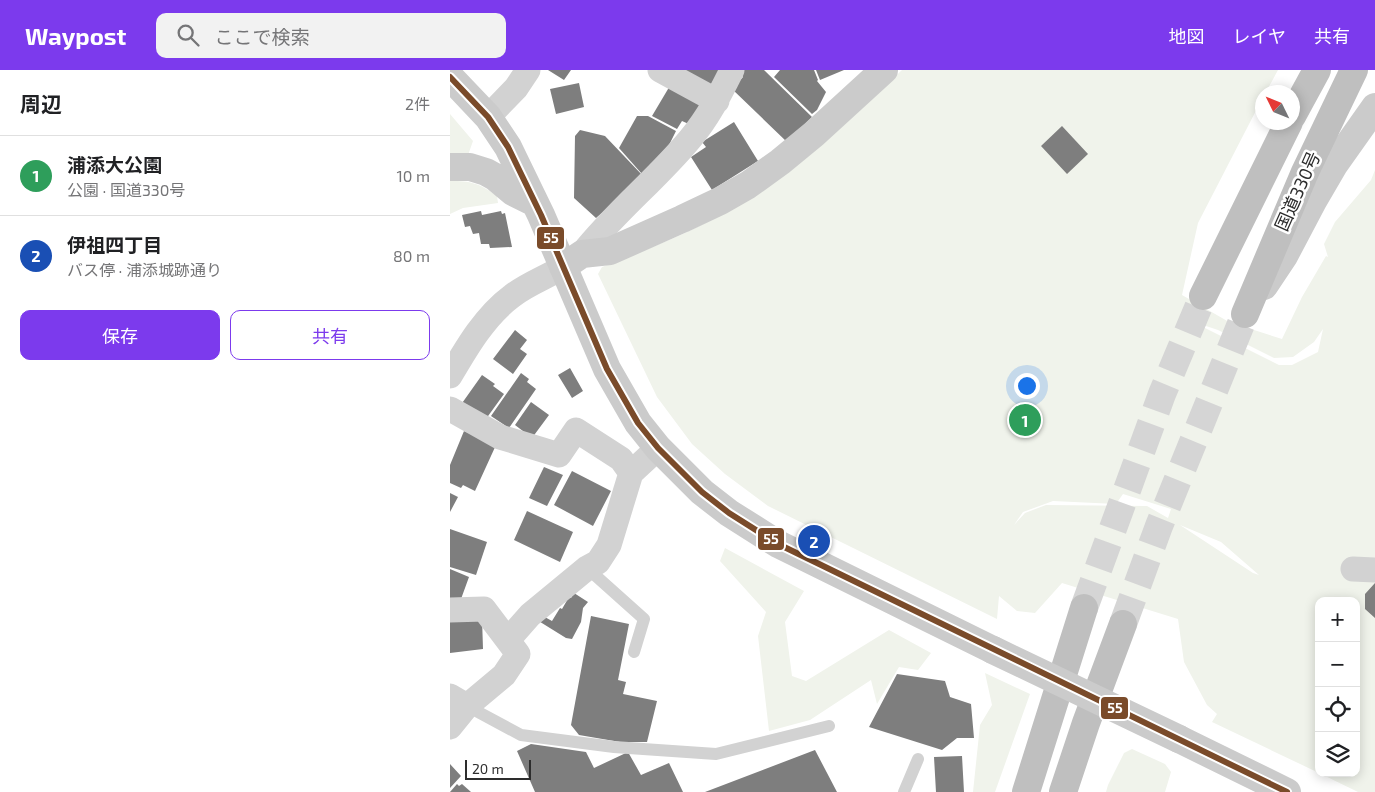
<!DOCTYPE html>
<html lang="ja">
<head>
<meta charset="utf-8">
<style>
  :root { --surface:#fff; --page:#f2f2f2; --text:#202124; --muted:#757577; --line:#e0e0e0; --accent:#7c3aed }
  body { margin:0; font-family:"Exo 2","Noto Sans JP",sans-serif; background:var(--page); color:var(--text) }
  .controls { position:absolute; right:15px; bottom:15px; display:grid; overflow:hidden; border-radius:10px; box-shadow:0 2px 12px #0003 }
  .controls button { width:45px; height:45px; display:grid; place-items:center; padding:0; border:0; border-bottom:1px solid var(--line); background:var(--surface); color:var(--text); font:25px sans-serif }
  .compass { position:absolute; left:805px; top:15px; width:45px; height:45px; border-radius:50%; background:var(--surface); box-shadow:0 2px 12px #0003; rotate:313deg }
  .scale { position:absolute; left:15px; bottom:12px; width:66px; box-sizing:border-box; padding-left:5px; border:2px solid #2d2d2d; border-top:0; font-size:14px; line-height:18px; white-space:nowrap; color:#2d2d2d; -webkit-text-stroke:4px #fff; paint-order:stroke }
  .you { position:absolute; left:576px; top:315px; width:18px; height:18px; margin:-12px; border:4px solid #fff; border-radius:50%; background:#1a73e8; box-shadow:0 0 0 8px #1a73e833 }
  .badge { display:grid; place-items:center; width:32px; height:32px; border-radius:50%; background:var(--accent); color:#fff; font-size:16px; font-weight:700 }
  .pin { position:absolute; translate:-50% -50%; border:2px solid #fff; box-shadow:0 1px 5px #0006 }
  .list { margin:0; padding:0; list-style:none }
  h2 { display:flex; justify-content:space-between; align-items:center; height:65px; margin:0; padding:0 20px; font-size:21px }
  h2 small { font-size:16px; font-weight:400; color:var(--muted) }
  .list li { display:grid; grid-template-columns:32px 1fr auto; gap:15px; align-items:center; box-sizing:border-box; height:80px; padding:0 20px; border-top:1px solid var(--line) }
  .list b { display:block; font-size:19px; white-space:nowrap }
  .list p { margin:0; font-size:16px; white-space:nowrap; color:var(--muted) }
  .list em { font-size:16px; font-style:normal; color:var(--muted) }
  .actions { display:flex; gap:10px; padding:15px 20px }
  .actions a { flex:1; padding:11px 0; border:1px solid var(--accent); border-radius:10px; text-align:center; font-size:18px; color:var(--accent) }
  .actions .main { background:var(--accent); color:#fff }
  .icon { flex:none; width:28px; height:28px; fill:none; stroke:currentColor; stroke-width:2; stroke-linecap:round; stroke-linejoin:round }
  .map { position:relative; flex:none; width:925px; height:722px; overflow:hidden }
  header { display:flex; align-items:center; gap:30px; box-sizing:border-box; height:70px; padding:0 25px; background:var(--accent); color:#fff }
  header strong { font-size:24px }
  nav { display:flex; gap:28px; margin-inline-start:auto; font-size:18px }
  .search { width:350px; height:45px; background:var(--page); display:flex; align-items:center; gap:12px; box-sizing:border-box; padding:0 18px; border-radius:10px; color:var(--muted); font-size:19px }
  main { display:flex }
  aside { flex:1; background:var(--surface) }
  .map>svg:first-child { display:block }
</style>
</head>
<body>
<header>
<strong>Waypost</strong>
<div class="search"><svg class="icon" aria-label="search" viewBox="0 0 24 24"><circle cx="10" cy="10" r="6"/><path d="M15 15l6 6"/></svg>ここで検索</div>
<nav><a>地図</a><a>レイヤ</a><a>共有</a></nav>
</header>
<main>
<aside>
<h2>周辺<small>2件</small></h2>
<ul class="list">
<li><span class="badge" style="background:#2e9e5b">1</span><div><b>浦添大公園</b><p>公園 · 国道330号</p></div><em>10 m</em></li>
<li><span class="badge" style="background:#1a4fb4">2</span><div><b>伊祖四丁目</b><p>バス停 · 浦添城跡通り</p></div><em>80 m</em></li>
</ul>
<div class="actions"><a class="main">保存</a><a>共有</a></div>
</aside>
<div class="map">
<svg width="925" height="722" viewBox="0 0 925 722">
  <rect width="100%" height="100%" fill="#fff"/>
  <!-- green -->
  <path fill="#f0f3eb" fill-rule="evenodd" d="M452,0H828L816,22H812V29L748,153L732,225L779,252L832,269L852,227L876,186L878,187L874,174L885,152L921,110L925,100V722H908L869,703H906V531H869V703L762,652L767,644L757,635L734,592L728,549L612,513L585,543L567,541L549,526L547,549L318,436L275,404L242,374L207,327L148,204L152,197C196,180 242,162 284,138C348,100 398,51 452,0ZM741,251L768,260L824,288L843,287L864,272L873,259L868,282L842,295H829ZM673,424L721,439L718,448L697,436L596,435L575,443L564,455L573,442L603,431L666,434ZM730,455L771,472L809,505L803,503Z
    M0,44L23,71L17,88L0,87Z
    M0,111C21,111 29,113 47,126L48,133L13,138L0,144Z
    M275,478L354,521L335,552L342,606L356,611L439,560L481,583L468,600L449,597L427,634L421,610L360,650L319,661L308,566L316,542L270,491Z
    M535,603L580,624L545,722H523L530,655L542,635Z
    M682,679L715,694L721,702L715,722H656L658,715L674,683Z"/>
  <!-- building -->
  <path fill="#7e7e7e" d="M98,0H121L114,10Z
    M231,0H270L261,21Z
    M293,0H314L362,47L337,72L282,19L293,7L290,3Z
    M330,0H364L368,10L367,11L376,22L367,40L362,44L324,7Z
    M366,0H394L370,10Z
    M129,13L134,37L106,44L100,19Z
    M221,14L254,33L241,55L232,51L227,59L202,46Z
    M187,46H198L226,61L219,75L192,104L169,78Z
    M284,52L308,91L262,120L241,87L256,77L252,72Z
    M612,56L638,84L617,104L591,76Z
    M130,60L155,66L194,107L146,148L124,128L125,66Z
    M31,141L32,145L51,141L52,144L55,143L62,177L40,178L39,174H31L29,163L23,164L20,156L15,157L12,145Z
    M65,260L77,270L70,279L77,284L63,304L43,289Z
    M120,298L133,321L122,328L108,305Z
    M71,303L79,309L77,312L86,319L59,358L41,346Z
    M32,305L45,314L43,316L54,324L33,353L10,336Z
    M81,332L99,345L82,368L65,355Z
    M14,361L46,375L25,421L13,415L11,418L0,413V395Z
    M94,397L113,405L97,436L79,428Z
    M122,401L161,421L143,456L104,435Z
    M0,423L8,427L0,442Z
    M77,441L123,462L110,492L64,470Z
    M0,459L37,472L26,505L0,497Z
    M0,499L19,507L11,529L0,530Z
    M925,513V548L915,539V524Z
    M124,523L138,532L133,538L131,552L122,569L116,568L87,550L93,546L102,551L110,538L112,539L119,527L121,528Z
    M141,546L179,554L168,610L176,612L173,624L207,631L197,672H170L129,665L121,655Z
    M32,548L33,579L0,583V551Z
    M447,604L495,611L500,627L521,634L524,668H507L492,680L419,657Z
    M81,674L136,682L144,698L178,682L191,705L219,693L233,722H85L67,681Z
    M365,680L387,722H255Z
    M512,686L514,722H486L484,687Z
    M0,694L11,706L0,718Z
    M7,714L9,716L12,714L21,722H0Z"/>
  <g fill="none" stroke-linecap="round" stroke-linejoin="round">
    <!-- highway-tunnel -->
    <path stroke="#d5d5d5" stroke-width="28" stroke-dasharray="28 14" stroke-linecap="butt" d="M634,538L712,324L753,226
      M673,554L709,456L795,244"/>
    <!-- lane -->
    <path stroke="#d2d2d2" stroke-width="12" d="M137,498L194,549L184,582
      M17,636L71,665L164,677L266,684L379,656
      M454,722L468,689"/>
    <!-- street -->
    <path stroke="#d2d2d2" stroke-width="25" d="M210,0L267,31
      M38,47L66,18L78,0
      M132,184C165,142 207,109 240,69C258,48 270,24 282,0
      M0,306C17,277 35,246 62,226C77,214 97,207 113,197
      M0,339L50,367L109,385L126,360L171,389L181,403
      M903,499L925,500
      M0,540L34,539L68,584L54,605L17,636
      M58,570L80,545L137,498L148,492L159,475L181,403L208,378
      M0,626L17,636L0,657"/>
    <!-- secondary -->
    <path stroke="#cbcbcb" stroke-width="28" d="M0,7L38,47L58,77L91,145L157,299L188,353L208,378L252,422L279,443L328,474L543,580
      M0,97H20L36,102L45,107L63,122L85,133
      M113,197L132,184L160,181L232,149L270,131L298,115L330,92L364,64L434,0
      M814,216L834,186L863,131L884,95L925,37
      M729,669L837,722"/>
    <!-- highway -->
    <path stroke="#bfbfbf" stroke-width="28" d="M842,46L867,0
      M753,226L839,52
      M795,244L855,102L904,0
      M576,722L634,538
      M613,722L636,653L673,554"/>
    <!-- secondary-bridge -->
    <path stroke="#cbcbcb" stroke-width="28" d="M543,580L729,669"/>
    <defs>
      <path id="bus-1" d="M0,7L38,47L58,77L91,145L157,299L188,353L208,378L252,422L279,443L328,474L837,722"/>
    </defs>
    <!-- bus-1 casing -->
    <use href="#bus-1" stroke="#fff" stroke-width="10"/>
    <!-- bus-1 -->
    <use href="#bus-1" stroke="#7a4b2a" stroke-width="6"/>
  </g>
  <g text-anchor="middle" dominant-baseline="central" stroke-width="5" stroke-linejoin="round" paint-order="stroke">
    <!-- street labels -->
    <g font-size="18" fill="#2d2d2d" stroke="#fff">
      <text transform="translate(847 121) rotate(-66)">国道330号</text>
    </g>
  </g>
  <g stroke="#fff" stroke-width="2">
    <rect x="86" y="156" width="29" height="24" rx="5" fill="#7a4b2a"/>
    <rect x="307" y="457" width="28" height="24" rx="5" fill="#7a4b2a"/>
    <rect x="650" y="626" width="29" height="24" rx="5" fill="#7a4b2a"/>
  </g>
  <g font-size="14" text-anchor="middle" font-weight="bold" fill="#fff">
    <text x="101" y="173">55</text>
    <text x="321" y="474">55</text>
    <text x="665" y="643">55</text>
  </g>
</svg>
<div class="controls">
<button>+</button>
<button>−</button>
<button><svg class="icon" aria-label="locate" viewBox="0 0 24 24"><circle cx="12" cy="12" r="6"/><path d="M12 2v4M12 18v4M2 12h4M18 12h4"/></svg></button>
<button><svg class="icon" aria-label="layers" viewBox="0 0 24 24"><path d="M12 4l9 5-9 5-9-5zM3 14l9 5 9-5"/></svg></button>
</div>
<svg class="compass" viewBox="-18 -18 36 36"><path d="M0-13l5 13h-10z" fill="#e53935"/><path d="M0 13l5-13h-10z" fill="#757577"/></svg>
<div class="scale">20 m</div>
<div class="you"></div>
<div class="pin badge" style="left:575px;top:350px;background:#2e9e5b">1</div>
<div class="pin badge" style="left:364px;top:471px;background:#1a4fb4">2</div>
</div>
</main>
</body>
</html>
